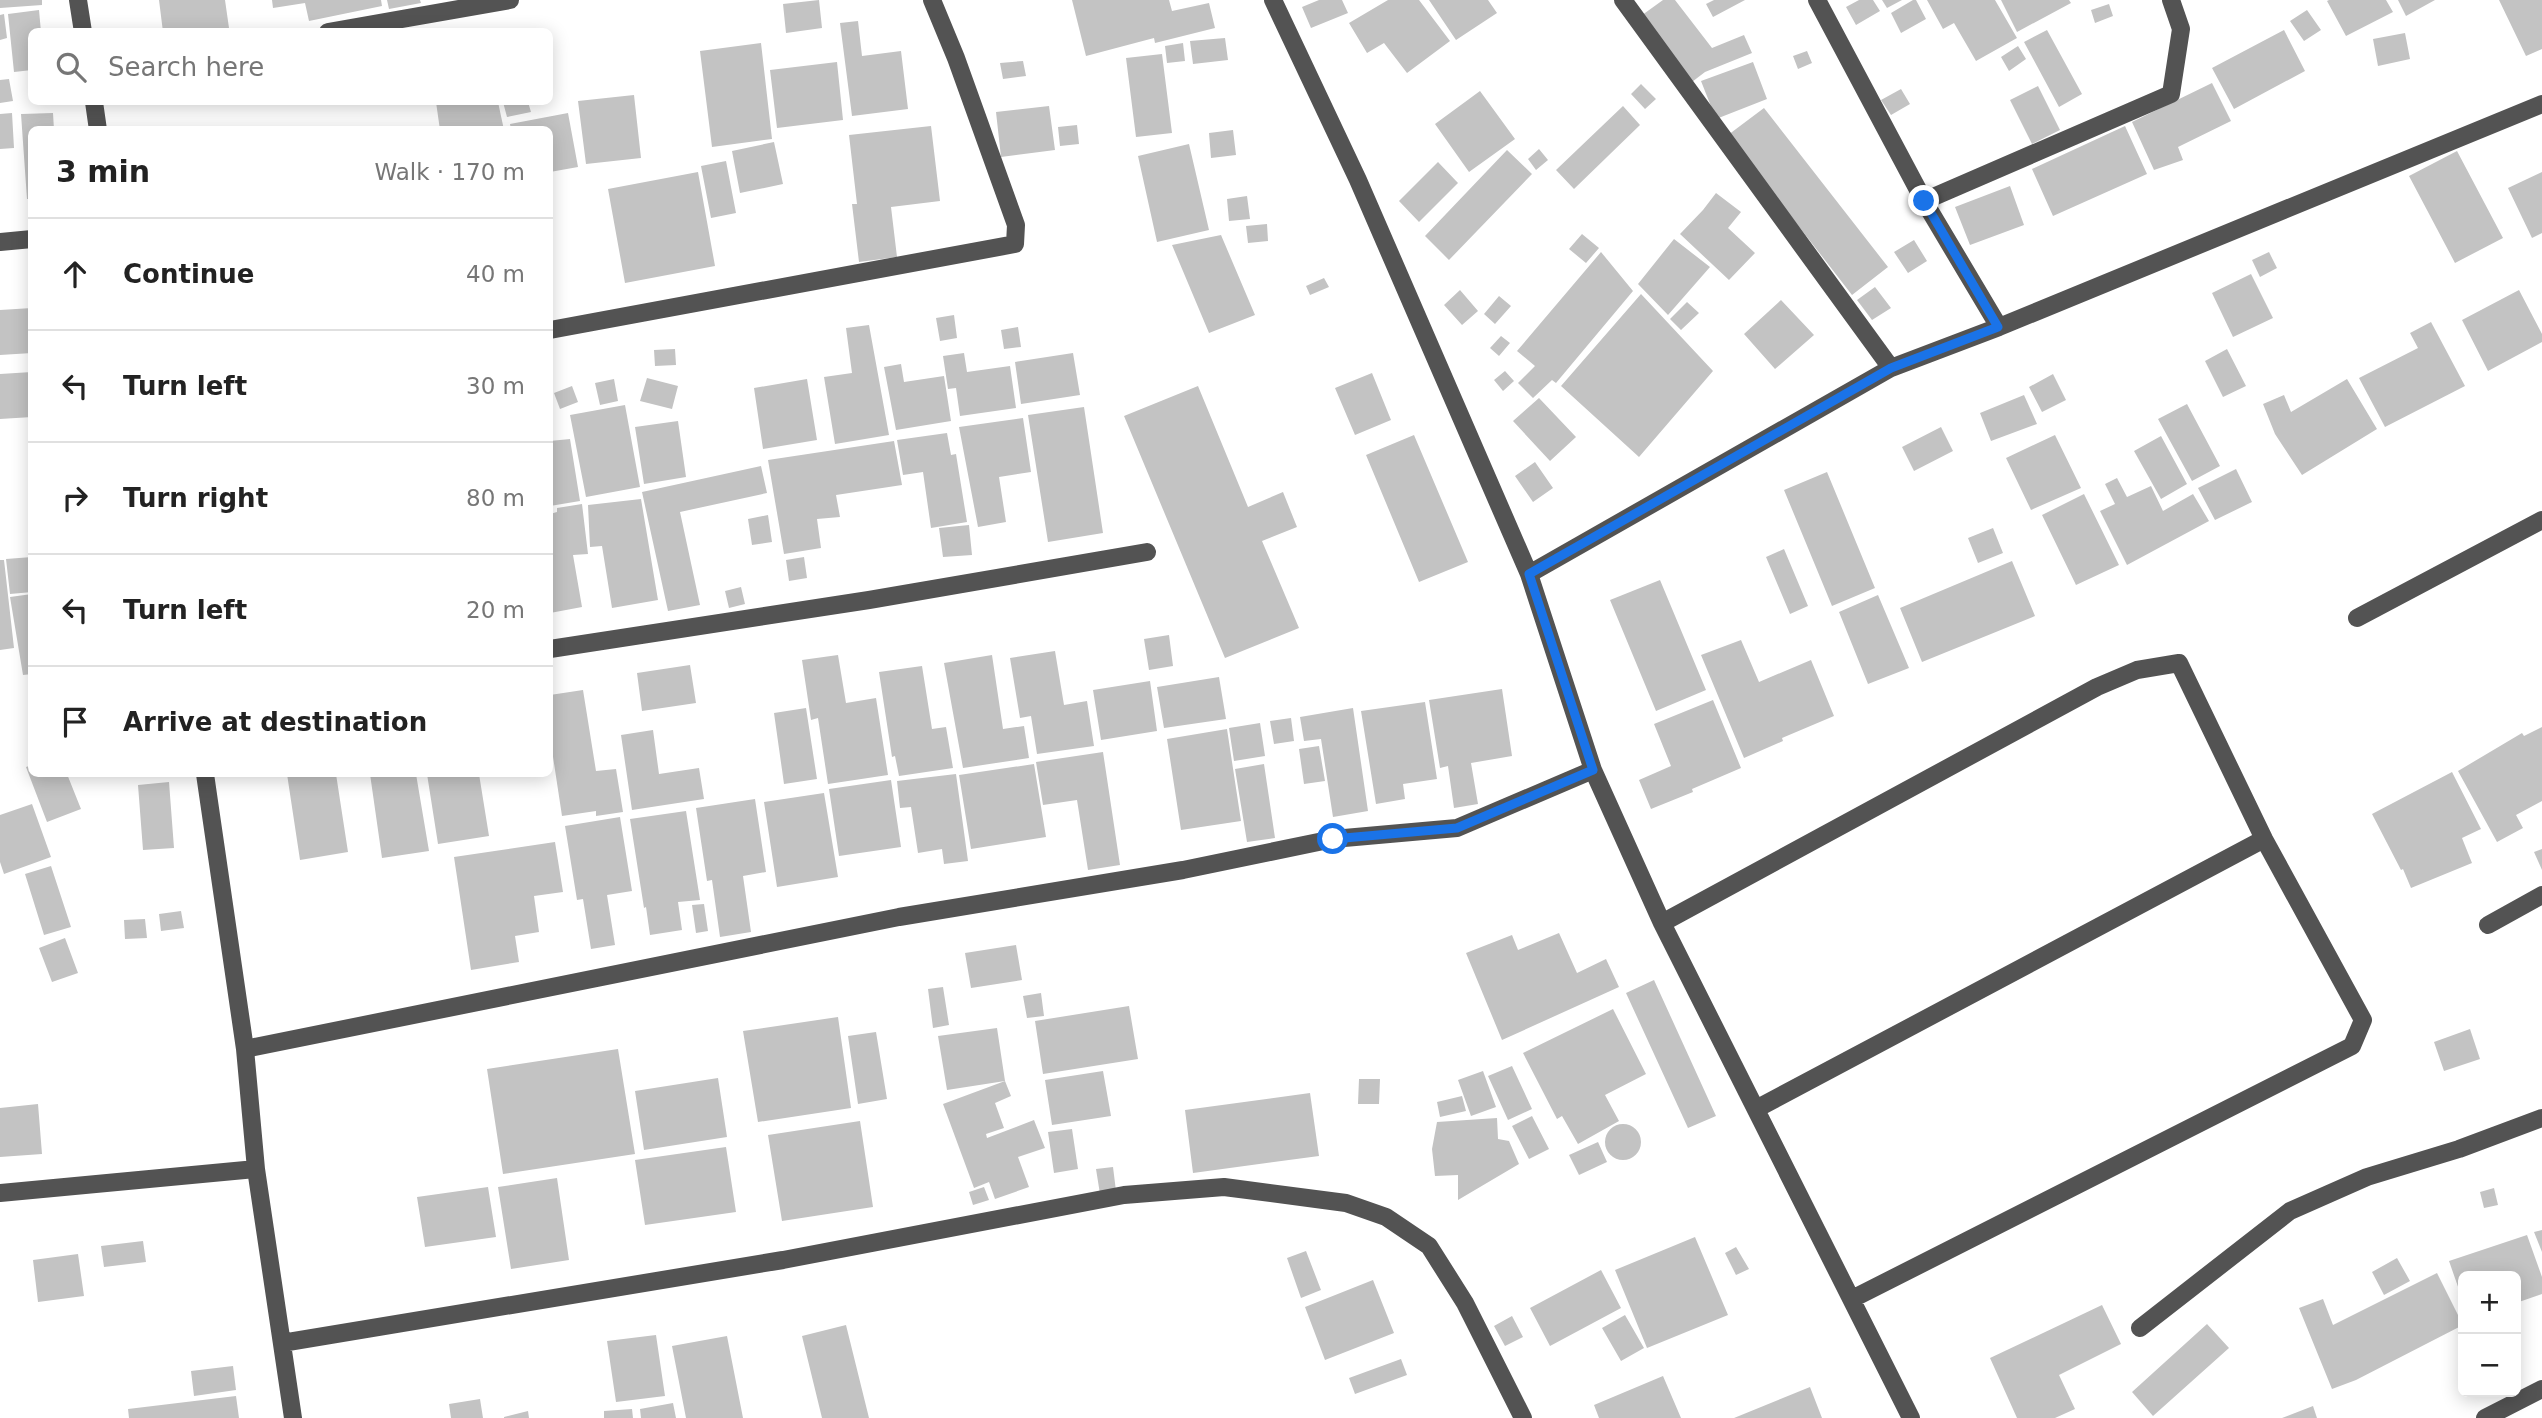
<!DOCTYPE html>
<html lang="en">
<head>
<meta charset="utf-8">
<style>
  :root { --surface:#fff; --page:#f2f2f2; --text:#222; --muted:#767676; --line:#e0e0e0 }
  body { margin:0; font-family:"DejaVu Sans",sans-serif; background:var(--page); color:var(--text) }
  .controls { position:absolute; right:21px; bottom:21px; display:grid; overflow:hidden; border-radius:10px; box-shadow:0 4px 18px #0003 }
  .controls button { width:63px; height:63px; display:grid; place-items:center; padding:0; border:0; border-bottom:2px solid var(--line); background:var(--surface); color:var(--text); font:35px sans-serif }
  .stop { position:absolute; width:21px; height:21px; margin:-16px; border:5px solid #1a73e8; border-radius:50%; background:#fff }
  .stop.end { background:#1a73e8; border-color:#fff; box-shadow:0 2px 7px #0008 }
  .list { margin:0; padding:0; list-style:none }
  h2 { display:flex; justify-content:space-between; align-items:center; height:91px; margin:0; padding:0 28px; font-size:30px }
  h2 small { font-size:23px; font-weight:400; color:var(--muted) }
  .list li { display:grid; grid-template-columns:46px 1fr auto; gap:21px; align-items:center; box-sizing:border-box; height:112px; padding:0 28px; border-top:2px solid var(--line) }
  .list b { display:block; font-size:26px; white-space:nowrap }
  .list em { font-size:23px; font-style:normal; color:var(--muted) }
  .icon { flex:none; width:38px; height:38px; fill:none; stroke:currentColor; stroke-width:2; stroke-linecap:round; stroke-linejoin:round }
  .map { position:relative; flex:none; width:2542px; height:1418px; overflow:hidden }
  .search { position:absolute; background:var(--surface); box-shadow:0 4px 18px #0003; left:28px; top:28px; width:525px; height:77px; display:flex; align-items:center; gap:18px; box-sizing:border-box; padding:0 24px; border-radius:10px; color:var(--muted); font-size:26px }
  .panel { position:absolute; background:var(--surface); box-shadow:0 4px 18px #0003; left:28px; top:126px; width:525px; height:651px; border-radius:10px }
  .map>svg:first-child { display:block }
</style>
</head>
<body>
<div class="map">
<svg width="2542" height="1418" viewBox="0 0 2542 1418">
  <rect width="100%" height="100%" fill="#fff"/>
  <!-- building -->
  <path fill="#c3c3c3" d="M0,0H42V5L0,8Z
    M159,0H225L229,28L206,32H163Z
    M272,0H381L382,6L309,21L305,3L273,8Z
    M387,0H420L421,3L389,9Z
    M819,0L822,28L786,33L783,4Z
    M1072,0H1169L1172,11L1209,3L1215,28L1155,43L1154,38L1086,56Z
    M1319,0H1342L1348,13L1311,28L1302,7Z
    M1388,0H1419L1450,41L1407,73L1384,43L1367,53L1349,23Z
    M1429,0H1488L1497,13L1456,40Z
    M1663,0H1675L1712,48L1744,35L1752,53L1705,72L1688,85L1638,18Z
    M1714,0H1745L1713,17L1706,4Z
    M1859,0H1873L1880,11L1856,25L1846,7Z
    M1882,0H1902L1887,8Z
    M1913,0H1916L1926,19L1901,33L1891,13Z
    M1927,0H1995L2017,38L1976,61L1954,23L1943,29Z
    M2001,0H2069L2071,3L2017,32Z
    M2329,0H2386L2393,12L2346,36L2327,1Z
    M2398,0H2435L2406,16Z
    M2499,0H2542V49L2526,56Z
    M2109,4L2113,16L2095,23L2091,10Z
    M39,10L41,32H32V70L14,72L8,14Z
    M2307,10L2321,30L2304,41L2290,21Z
    M4,14L7,38L0,40V15Z
    M858,21L862,56L901,51L908,109L852,116L840,23Z
    M2047,30L2082,94L2059,107L2024,42Z
    M2284,30L2305,71L2234,109L2212,68Z
    M2405,33L2410,59L2378,66L2373,39Z
    M1225,38L1228,60L1193,64L1190,41Z
    M761,43L772,139L712,147L700,51Z
    M1183,43L1185,61L1167,63L1165,46Z
    M2018,46L2026,59L2009,71L2001,57Z
    M1807,51L1812,63L1798,69L1793,56Z
    M1162,54L1172,133L1136,137L1126,58Z
    M1023,61L1026,76L1003,79L1000,63Z
    M837,62L843,120L777,128L770,70Z
    M1753,62L1767,99L1716,119L1701,81Z
    M9,79L13,101L0,103V80Z
    M2212,83L2231,121L2178,147L2183,160L2154,170L2132,122Z
    M1641,84L1656,99L1645,109L1631,94Z
    M2038,86L2060,130L2032,144L2010,100Z
    M1901,89L1910,104L1891,115L1881,100Z
    M1480,91L1515,139L1469,172L1435,124Z
    M634,95L641,158L586,164L578,101Z
    M436,102H498L504,130H440Z
    M503,102H528L531,112L507,117Z
    M1049,106L1055,150L1001,157L996,112Z
    M1623,106L1640,125L1574,189L1556,170Z
    M1764,108L1888,267L1852,295L1728,135Z
    M12,113L14,148L0,149V114Z
    M53,113L54,130H32V199H27L21,114Z
    M568,113L578,167L550,172V130H511L510,124Z
    M1077,125L1079,144L1060,146L1058,127Z
    M931,126L940,201L891,207L897,257L859,262L852,204H857L849,135Z
    M2125,126L2147,174L2053,216L2032,169Z
    M1233,130L1236,155L1211,158L1209,133Z
    M774,142L783,184L740,193L732,151Z
    M1189,144L1209,230L1157,242L1138,156Z
    M1539,149L1548,160L1536,170L1528,159Z
    M1507,150L1532,174L1449,260L1425,236Z
    M2457,151L2503,238L2455,263L2409,176Z
    M726,161L736,213L711,218L701,166Z
    M1438,162L1458,183L1419,222L1399,201Z
    M698,172L715,266L625,283L608,189Z
    M2542,172V233L2532,238L2508,188Z
    M2010,186L2024,225L1970,245L1955,207Z
    M1716,193L1741,212L1728,228L1755,253L1729,280L1680,234L1703,210Z
    M1247,196L1250,219L1229,221L1227,199Z
    M1267,224L1268,241L1248,243L1246,226Z
    M1582,234L1599,248L1586,263L1569,249Z
    M1221,235L1255,315L1209,333L1172,245Z
    M1674,239L1710,267L1668,315L1638,284Z
    M1914,240L1927,261L1908,273L1894,252Z
    M1601,252L1633,291L1556,383L1552,380L1533,398L1518,383L1535,366L1517,351Z
    M2269,252L2277,268L2260,277L2252,260Z
    M2251,274L2273,318L2233,337L2212,293Z
    M1324,278L1329,287L1310,295L1306,286Z
    M1875,287L1891,308L1872,320L1857,300Z
    M1460,290L1478,311L1462,325L1444,305Z
    M2519,290L2542,334V342L2488,371L2462,320Z
    M1641,294L1713,371L1639,457L1561,386Z
    M1499,296L1511,306L1495,324L1484,314Z
    M1781,300L1814,335L1775,369L1744,334Z
    M1687,302L1699,313L1681,330L1670,319Z
    M32,308V353L0,355V310Z
    M954,315L957,338L940,341L936,318Z
    M2431,322L2465,386L2385,427L2359,378L2418,348L2410,333Z
    M869,325L889,435L835,444L824,377L852,373L846,328Z
    M1018,327L1021,347L1004,349L1001,330Z
    M1501,336L1510,343L1499,356L1490,348Z
    M675,349L676,365L655,366L654,350Z
    M2227,349L2246,386L2223,397L2205,361Z
    M964,353L967,372L1010,366L1016,408L960,416L956,388L948,389L943,356Z
    M1073,353L1080,395L1021,404L1015,362Z
    M901,364L904,382L944,376L951,421L896,430L884,367Z
    M1505,371L1514,381L1503,391L1494,380Z
    M32,372V417L0,419V374Z
    M1372,373L1391,420L1355,435L1335,388Z
    M2053,374L2066,400L2042,412L2029,387Z
    M647,378L678,386L672,409L640,401Z
    M614,379L618,401L600,405L595,383Z
    M807,379L817,440L763,449L754,388Z
    M2347,379L2377,429L2302,475L2275,434L2263,404L2284,395L2291,412Z
    M572,386L578,402L560,409L554,393Z
    M1198,386L1248,507L1283,492L1297,527L1262,541L1299,628L1225,658L1124,416Z
    M2024,395L2037,424L1991,441L1980,413Z
    M1539,398L1576,437L1550,461L1513,421Z
    M2187,404L2220,466L2192,481L2158,419Z
    M625,405L640,487L586,497L570,415Z
    M1084,407L1103,533L1048,542L1028,415Z
    M1023,418L1031,472L999,477L1006,522L978,527L959,427Z
    M678,421L686,477L644,484L635,427Z
    M1941,427L1953,451L1914,471L1902,447Z
    M947,433L951,455L956,454L967,522L931,528L923,472L903,475L897,440Z
    M1414,435L1468,562L1419,582L1366,455Z
    M2055,435L2081,488L2031,510L2006,458Z
    M2161,436L2187,484L2161,499L2134,451Z
    M570,439L580,501L550,506V441Z
    M894,441L902,485L836,495L840,517L817,519L821,548L784,554L768,460Z
    M1535,462L1553,488L1533,502L1515,476Z
    M761,466L767,493L680,512L700,605L668,611L642,492Z
    M2236,469L2252,502L2215,520L2198,488Z
    M1827,472L1875,588L1832,606L1784,490Z
    M2117,478L2127,497L2151,486L2163,511L2193,494L2209,521L2127,565L2100,511L2115,504L2105,484Z
    M2084,494L2119,565L2076,585L2042,515Z
    M641,499L658,600L612,608L602,546L590,547L588,505Z
    M582,504L588,554L573,555L582,607L550,613V514L557,512V508Z
    M768,515L772,542L752,545L748,519Z
    M969,525L972,555L943,557L939,528Z
    M1993,528L2003,553L1978,563L1968,538Z
    M1784,549L1808,606L1790,614L1766,557Z
    M32,557V592L10,594L6,559Z
    M804,557L807,578L789,581L786,560Z
    M0,560H4L14,648L0,650Z
    M2012,561L2035,616L1922,662L1900,608Z
    M1660,580L1706,690L1656,711L1610,600Z
    M741,587L745,604L729,608L725,591Z
    M32,594V674L23,675L10,597Z
    M1878,595L1909,668L1868,684L1839,612Z
    M1169,635L1173,666L1149,670L1144,639Z
    M1741,640L1759,682L1811,660L1834,716L1782,738L1783,741L1744,758L1701,655Z
    M1055,651L1064,705L1087,701L1094,746L1037,754L1031,716L1020,718L1010,658Z
    M838,655L846,703L876,698L888,775L828,784L818,718L811,720L802,660Z
    M992,655L1003,729L1024,726L1029,758L963,768L944,663Z
    M690,665L696,703L642,711L637,673Z
    M922,666L932,729L946,727L953,768L899,776L895,756L892,757L879,672Z
    M1219,677L1226,719L1164,728L1157,687Z
    M1150,681L1157,731L1101,740L1093,690Z
    M1502,689L1512,756L1471,763L1478,804L1454,808L1448,766L1440,768L1429,700Z
    M583,690L596,771L616,769L623,812L596,816V811L562,816L550,737V695Z
    M1713,700L1741,768L1692,789L1693,792L1651,809L1639,780L1671,766L1654,724Z
    M1425,702L1437,779L1403,784L1405,799L1376,804L1361,711Z
    M806,708L817,779L784,784L774,713Z
    M1353,708L1368,811L1333,817L1321,739L1304,741L1300,717Z
    M1291,718L1294,741L1274,744L1270,721Z
    M1260,723L1265,756L1234,761L1229,728Z
    M2542,727V801L2516,815L2523,828L2497,842L2458,771L2522,733L2524,736Z
    M1227,729L1241,821L1181,830L1167,739Z
    M653,730L659,774L699,768L704,799L632,810L621,735Z
    M1319,746L1325,781L1304,784L1299,749Z
    M1103,752L1120,865L1088,870L1077,800L1043,805L1036,762Z
    M1034,764L1046,837L971,849L959,775Z
    M1264,764L1275,838L1247,842L1235,769Z
    M32,765V774H67L81,809L47,822L26,767Z
    M2452,772L2481,829L2462,838L2472,863L2411,888L2403,869L2401,870L2372,814Z
    M287,774H336L348,852L300,860Z
    M370,774H416L429,851L382,858Z
    M427,774H479L489,836L438,844Z
    M956,774L968,861L944,864L942,849L918,853L911,807L900,808L897,781Z
    M891,780L901,847L839,856L829,789Z
    M169,782L174,848L143,850L138,785Z
    M824,793L838,877L777,887L764,802Z
    M755,799L766,872L743,876L751,932L720,937L712,880L707,881L696,808Z
    M32,804L51,857L4,874L0,862V815Z
    M686,811L700,900L678,902L682,930L650,935L646,907L644,908L630,819Z
    M620,817L632,891L607,895L615,945L591,949L583,899L577,900L565,826Z
    M555,842L563,892L534,896L539,932L515,936L519,962L471,970L454,857Z
    M2542,849V870L2534,852Z
    M51,866L71,927L44,935L25,874Z
    M704,904L708,931L696,933L692,905Z
    M181,911L184,928L161,931L159,914Z
    M145,919L147,938L125,939L124,920Z
    M1559,933L1577,973L1606,959L1619,987L1502,1040L1466,953L1512,935L1518,950Z
    M65,938L78,973L52,982L39,948Z
    M1016,945L1022,980L971,988L965,953Z
    M1654,980L1716,1116L1688,1128L1626,993Z
    M943,987L949,1025L933,1028L928,989Z
    M1041,993L1044,1016L1027,1018L1023,996Z
    M1129,1006L1138,1059L1043,1074L1035,1021Z
    M1613,1009L1646,1074L1605,1095L1619,1121L1578,1144L1562,1116L1557,1119L1523,1053Z
    M838,1017L851,1108L758,1122L743,1031Z
    M997,1028L1005,1081L947,1090L938,1036Z
    M2470,1029L2480,1059L2444,1071L2434,1042Z
    M876,1032L887,1099L858,1104L848,1036Z
    M618,1049L635,1154L503,1174L487,1069Z
    M1512,1066L1532,1109L1508,1120L1488,1076Z
    M1103,1071L1111,1116L1052,1125L1045,1080Z
    M1483,1071L1496,1107L1471,1116L1458,1080Z
    M718,1078L727,1137L644,1150L635,1091Z
    M1359,1079H1380L1379,1104H1358Z
    M1005,1081L1011,1096L995,1103L1004,1128L986,1134L987,1138L1034,1120L1045,1148L1018,1157L1029,1187L995,1199L989,1182L974,1188L943,1104Z
    M1310,1093L1319,1156L1193,1173L1185,1110Z
    M1462,1096L1466,1111L1440,1117L1437,1102Z
    M38,1104L42,1154L0,1157V1108Z
    M1532,1116L1549,1149L1529,1159L1512,1126Z
    M1497,1118L1498,1139L1509,1141L1519,1164L1458,1200V1175L1435,1176L1432,1149L1437,1122Z
    M860,1121L873,1207L782,1221L768,1135Z
    M1605 1142a18 18 0 1 1 36 0a18 18 0 1 1-36 0Z
    M1072,1129L1078,1169L1054,1173L1048,1132Z
    M1598,1142L1607,1162L1579,1175L1569,1155Z
    M726,1147L736,1212L645,1225L635,1160Z
    M1113,1167L1116,1191L1100,1194L1096,1169Z
    M557,1178L569,1260L511,1269L498,1187Z
    M488,1187L496,1237L425,1247L417,1197Z
    M984,1187L989,1200L973,1205L969,1192Z
    M2494,1188L2498,1205L2484,1208L2480,1192Z
    M2542,1230V1252L2534,1232Z
    M2527,1235L2542,1277V1294L2516,1303V1276H2463V1301L2449,1261Z
    M1695,1237L1728,1315L1647,1348L1615,1270Z
    M143,1241L146,1262L104,1267L101,1246Z
    M1736,1247L1749,1269L1736,1275L1725,1253Z
    M1306,1251L1321,1290L1301,1298L1287,1258Z
    M78,1254L84,1296L38,1302L33,1260Z
    M2397,1258L2410,1281L2384,1295L2372,1272Z
    M1601,1270L1621,1308L1550,1346L1530,1308Z
    M2437,1273L2463,1325L2356,1380L2332,1389L2299,1308L2323,1299L2333,1325Z
    M1373,1280L1394,1333L1325,1360L1305,1307Z
    M2102,1305L2121,1344L2059,1375L2075,1409L2055,1418H2017L1990,1358Z
    M1625,1315L1644,1348L1621,1361L1602,1328Z
    M1512,1316L1523,1337L1505,1346L1494,1326Z
    M2207,1324L2229,1348L2153,1416L2132,1392Z
    M846,1325L869,1418H822L802,1336Z
    M656,1335L665,1396L616,1402L607,1341Z
    M727,1336L743,1418H686L672,1346Z
    M1401,1359L1407,1375L1355,1394L1349,1378Z
    M233,1366L236,1390L194,1396L191,1371Z
    M1663,1376L1681,1418H1599L1594,1405Z
    M1810,1387L1822,1418H1734Z
    M236,1396L239,1418H129L128,1409Z
    M480,1399L483,1418H451L449,1404Z
    M673,1403L676,1418H641L640,1409Z
    M2313,1406L2317,1418H2282Z
    M632,1409L633,1418H604V1411Z
    M528,1411L529,1418H504V1417Z"/>
  <g fill="none" stroke-linecap="round" stroke-linejoin="round">
    <!-- minor -->
    <path stroke="#535353" stroke-width="18" d="M78,0L83,32
      M1273,0L1358,180L1529,574L1593,770L1662,923L1911,1418
      M1623,0L1891,368
      M1817,0L1924,201L1999,327
      M328,32L510,0
      M94,102L98,130
      M1924,201L2171,94L2181,29L2171,0
      M0,242L32,239
      M550,330L1015,244L1016,225L956,58L932,0
      M1529,574L1891,368L1999,327L2542,104
      M2357,618L2542,520
      M550,649L869,600L1147,552
      M205,774L245,1049L256,1169L293,1418
      M1662,923L2097,687L2137,670L2179,663L2264,839L2363,1020L2352,1046L1852,1299
      M2488,925L2542,895
      M245,1049L899,917L1183,870L1333,839L1457,828L1593,770
      M1756,1109L2264,839
      M0,1193L256,1169
      M2140,1328L2290,1211L2367,1177L2459,1149L2542,1118
      M282,1343L783,1260L1124,1195L1224,1187L1346,1203L1386,1217L1429,1246L1465,1303L1523,1418
      M2485,1418L2542,1389"/>
  </g>
  <g fill="none" stroke-linecap="round" stroke-linejoin="round">
    <!-- route -->
    <path stroke="#1a73e8" stroke-width="9" d="M1333,839L1457,828L1593,770L1529,574L1891,368L1998,327L1924,201"/>
  </g>
</svg>
<div class="controls">
<button>+</button>
<button>−</button>
</div>
<div class="stop" style="left:1333px;top:839px"></div>
<div class="stop end" style="left:1924px;top:201px"></div>
<div class="search"><svg class="icon" aria-label="search" viewBox="0 0 24 24"><circle cx="10" cy="10" r="6"/><path d="M15 15l6 6"/></svg>Search here</div>
<section class="panel">
<h2>3 min<small>Walk · 170 m</small></h2>
<ul class="list">
<li><svg class="icon" aria-label="ahead" viewBox="0 0 24 24"><path d="M12 20V5M6 11l6-6 6 6"/></svg><div><b>Continue</b></div><em>40 m</em></li>
<li><svg class="icon" aria-label="left" viewBox="0 0 24 24"><path d="M17 20v-9H6M10 6l-5 5 5 5"/></svg><div><b>Turn left</b></div><em>30 m</em></li>
<li><svg class="icon" aria-label="right" viewBox="0 0 24 24"><path d="M7 20v-9h11M14 6l5 5-5 5"/></svg><div><b>Turn right</b></div><em>80 m</em></li>
<li><svg class="icon" aria-label="left" viewBox="0 0 24 24"><path d="M17 20v-9H6M10 6l-5 5 5 5"/></svg><div><b>Turn left</b></div><em>20 m</em></li>
<li><svg class="icon" aria-label="arrive" viewBox="0 0 24 24"><path d="M6 21V4h12l-3 4 3 4H6"/></svg><div><b>Arrive at destination</b></div></li>
</ul>
</section>
</div>
</body>
</html>
